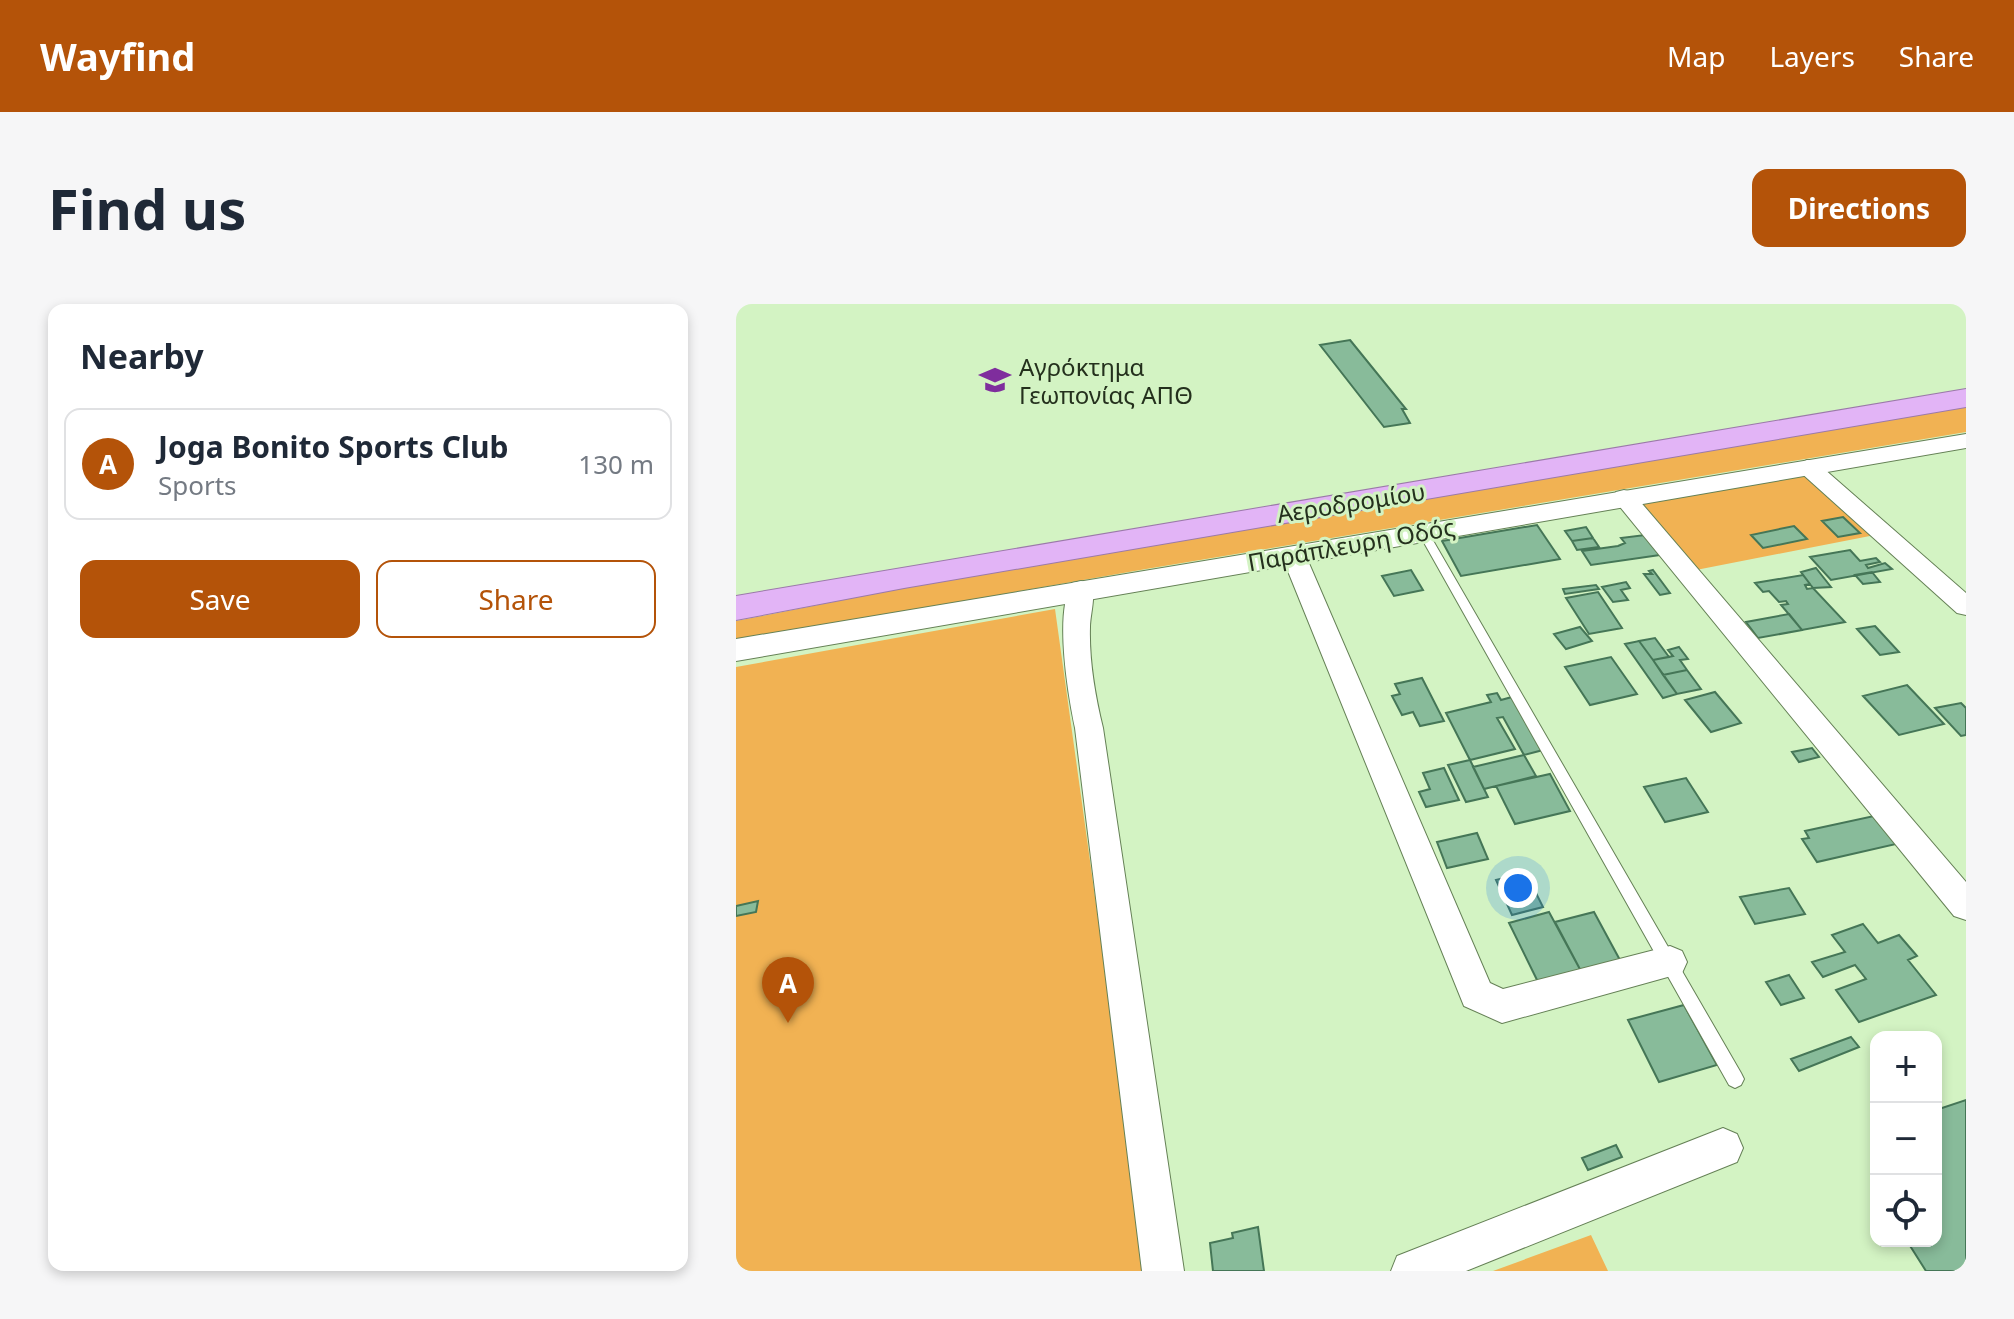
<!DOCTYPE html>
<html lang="en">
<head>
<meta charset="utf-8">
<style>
  :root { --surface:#fff; --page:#f6f6f7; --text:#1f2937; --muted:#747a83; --line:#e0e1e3; --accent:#b45309 }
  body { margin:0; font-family:"Noto Sans",sans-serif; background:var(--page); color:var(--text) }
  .controls { position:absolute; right:24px; bottom:24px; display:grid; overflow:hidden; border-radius:16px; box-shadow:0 4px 12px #0003 }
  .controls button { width:72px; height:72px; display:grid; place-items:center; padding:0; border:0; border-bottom:2px solid var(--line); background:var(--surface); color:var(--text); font:40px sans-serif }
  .you { position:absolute; left:782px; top:584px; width:28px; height:28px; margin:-20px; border:6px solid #fff; border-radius:50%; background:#1a73e8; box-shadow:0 0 0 12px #1a73e833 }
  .badge { display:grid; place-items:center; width:52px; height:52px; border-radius:50%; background:var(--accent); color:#fff; font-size:26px; font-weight:700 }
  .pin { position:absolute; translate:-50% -66px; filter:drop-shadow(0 2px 4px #0008) }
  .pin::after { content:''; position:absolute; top:42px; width:28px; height:24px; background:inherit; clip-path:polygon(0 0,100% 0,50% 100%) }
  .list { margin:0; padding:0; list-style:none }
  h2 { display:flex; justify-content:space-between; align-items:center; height:104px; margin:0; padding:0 32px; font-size:34px }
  h2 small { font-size:26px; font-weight:400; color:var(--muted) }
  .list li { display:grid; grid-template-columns:52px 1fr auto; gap:24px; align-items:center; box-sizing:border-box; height:112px; margin:0 16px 16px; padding:0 16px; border:2px solid var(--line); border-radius:16px }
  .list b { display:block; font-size:30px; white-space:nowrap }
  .list p { margin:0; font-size:26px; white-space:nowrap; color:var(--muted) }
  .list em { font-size:26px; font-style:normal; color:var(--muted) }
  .actions { display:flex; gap:16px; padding:24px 32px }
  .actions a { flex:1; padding:18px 0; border:2px solid var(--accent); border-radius:16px; text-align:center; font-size:28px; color:var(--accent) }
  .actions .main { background:var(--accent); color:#fff }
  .icon { flex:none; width:44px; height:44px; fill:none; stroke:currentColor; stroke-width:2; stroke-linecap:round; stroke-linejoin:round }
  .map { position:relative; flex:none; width:1230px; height:967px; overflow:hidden; border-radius:16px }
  header { display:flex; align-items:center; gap:48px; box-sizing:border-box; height:112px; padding:0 40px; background:var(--accent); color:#fff }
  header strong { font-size:38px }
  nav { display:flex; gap:44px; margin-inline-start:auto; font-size:28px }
  .intro { display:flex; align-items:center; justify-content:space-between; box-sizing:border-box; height:192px; padding:0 48px }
  h1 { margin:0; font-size:56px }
  .button { padding:20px 36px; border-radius:16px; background:var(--accent); color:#fff; font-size:28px; font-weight:700 }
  main { display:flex; gap:48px; padding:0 48px }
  aside { flex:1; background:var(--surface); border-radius:16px; box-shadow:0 4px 12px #0003 }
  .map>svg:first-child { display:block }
</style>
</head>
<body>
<header>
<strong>Wayfind</strong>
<nav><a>Map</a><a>Layers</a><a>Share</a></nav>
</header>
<div class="intro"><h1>Find us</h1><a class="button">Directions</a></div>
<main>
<aside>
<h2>Nearby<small></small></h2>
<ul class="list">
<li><span class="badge">A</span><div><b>Joga Bonito Sports Club</b><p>Sports</p></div><em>130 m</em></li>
</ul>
<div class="actions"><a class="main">Save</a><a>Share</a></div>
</aside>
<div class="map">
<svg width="1230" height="967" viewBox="0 0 1230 967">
  <rect width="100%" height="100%" fill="#d3f3c3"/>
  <!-- green -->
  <path fill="#f1b253" d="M1230,103V128L410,265L0,337V317L208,276Z
    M1072,169L1139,231L960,266L904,199Z
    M319,305L411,967H0V363Z
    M855,931L872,967H757Z"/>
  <!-- building -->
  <path fill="#88bb9a" stroke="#457657" stroke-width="2" d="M614,36L670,105H666L674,119L648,123L584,41Z
    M1107,213L1124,229L1102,233L1086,217Z
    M801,221L824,255L725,272L706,237Z
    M1058,222L1071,235L1027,244L1015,231Z
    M850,223L857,234L836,237L829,227Z
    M909,231L924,251L855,261L846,247L882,242L889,239L885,234Z
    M857,234L863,243L841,246L836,237Z
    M1114,246L1124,257L1140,254L1144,258L1130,261L1132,264L1149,259L1156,265L1095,276L1074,253Z
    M1080,264L1095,283L1077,284L1065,268Z
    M675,266L687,286L658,292L646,272Z
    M917,266L934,289L924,291L908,270H916L913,267Z
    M1136,268L1144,278L1127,280L1119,271Z
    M1067,271L1074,280L1069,281L1071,285L1077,284L1109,318L1066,326L1045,301L1052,300L1050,297L1043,298L1033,287L1027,288L1019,279Z
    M890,278L894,284L885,286L892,296L877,298L866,283Z
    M860,281L863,285L829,290L827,285Z
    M862,288L886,324L853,330L830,294Z
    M1053,310L1066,326L1022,334L1010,318Z
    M1139,322L1163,348L1144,351L1121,325Z
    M844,323L856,337L830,345L818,330Z
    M919,334L933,353L917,356L903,337Z
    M903,337L917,356L941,390L927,394L889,340Z
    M943,343L952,355L944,356L951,366L927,371L917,356L937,352L932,346Z
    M875,353L901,390L854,401L829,363Z
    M951,366L965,385L941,390L927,371Z
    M686,374L708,417L684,422L677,408L666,411L656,392L664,390L659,380Z
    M1171,381L1208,420L1163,431L1127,392Z
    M979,388L1005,419L975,428L949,396Z
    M761,389L765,396L776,393L807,446L788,451L767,413L761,414L779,445L734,456L710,409L755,398L751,391Z
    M1225,399L1230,404V431L1225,432L1199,404Z
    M1076,444L1083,453L1063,458L1056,448Z
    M788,451L800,472L748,485L737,463Z
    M734,456L752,493L730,498L712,461Z
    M708,464L723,496L690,503L683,488L694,485L687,469Z
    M814,470L834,507L779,520L760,482Z
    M950,474L972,508L929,518L908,483Z
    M1147,510L1169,538L1081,558L1066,535L1073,534L1069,527Z
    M741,529L752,555L711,564L701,538Z
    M790,569L807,603L776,611L760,576Z
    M1053,584L1069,610L1019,620L1004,593Z
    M22,597L20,608L0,612V602Z
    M813,608L846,669L803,680L773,619Z
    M858,608L885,658L846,669L819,618Z
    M1127,620L1142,639L1163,631L1181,652L1172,656L1200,691L1123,718L1100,686L1130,675L1119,661L1087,673L1076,658L1109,648L1096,631Z
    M1053,671L1068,694L1045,701L1030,678Z
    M948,701L981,761L923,778L892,716Z
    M1115,733L1123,743L1063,767L1055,755Z
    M1230,796V967H1190L1171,937H1200V806Z
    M880,841L886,853L852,866L846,854Z
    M522,923L528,967H477L474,939L497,934L496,929Z"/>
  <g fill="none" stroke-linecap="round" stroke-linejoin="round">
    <defs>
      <path id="service" d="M687,225L698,230L695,233L1005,769L1008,775L1005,781L999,784L993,781L682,228Z"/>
      <path id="minor" d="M1071,156L1079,157L1230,289V311L1221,309L1063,167L1060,162Z
        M888,186L896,188L1230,578V616L1218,612L880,198L877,193L880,188Z
        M557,243L565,245L569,250L754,679L767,685L934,642L946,647L951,658L946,669L766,719L728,702L545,250L549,245Z
        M345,277L354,279C361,290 354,310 354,323C353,357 359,391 367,424L448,967H406L339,424C332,391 318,308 336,279Z
        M987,824L1001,830L1007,844L1001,858L730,967H655L661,952Z"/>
      <path id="tertiary" d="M1230,130V144L0,357V335Z"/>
      <path id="trunk" d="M1230,85V103L168,284L0,316V292Z"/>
    </defs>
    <!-- service casing -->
    <use href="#service" stroke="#658156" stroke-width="2"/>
    <!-- minor casing -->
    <use href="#minor" stroke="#658156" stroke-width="2"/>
    <!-- tertiary casing -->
    <use href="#tertiary" stroke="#658156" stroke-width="2"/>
    <!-- trunk casing -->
    <use href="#trunk" stroke="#9b7aa9" stroke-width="2"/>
    <!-- service -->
    <use href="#service" fill="#fff" fill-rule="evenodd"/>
    <!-- minor -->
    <use href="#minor" fill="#fff" fill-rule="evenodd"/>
    <!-- tertiary -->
    <use href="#tertiary" fill="#fff" fill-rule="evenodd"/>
    <!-- trunk -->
    <use href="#trunk" fill="#e2b4f6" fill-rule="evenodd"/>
  </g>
  <!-- icons -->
  <defs>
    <symbol id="university-bare" viewBox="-9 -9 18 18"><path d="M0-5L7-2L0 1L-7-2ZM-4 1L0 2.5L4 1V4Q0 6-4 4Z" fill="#7f2d9d" stroke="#d3f3c3" stroke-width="2.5" paint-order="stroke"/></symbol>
  </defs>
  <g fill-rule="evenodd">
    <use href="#university-bare" x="237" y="54" width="44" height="44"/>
  </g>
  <g text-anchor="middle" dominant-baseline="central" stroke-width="6" stroke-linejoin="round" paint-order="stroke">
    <!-- far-poi labels -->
    <g font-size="24" fill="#24301d" stroke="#d3f3c3" text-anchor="start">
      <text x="283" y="62">Αγρόκτημα<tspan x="283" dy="28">Γεωπονίας ΑΠΘ</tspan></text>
    </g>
    <!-- far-street labels -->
    <g font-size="24" fill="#24301d" stroke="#d3f3c3">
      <text transform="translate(615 198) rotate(-9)">Αεροδρομίου</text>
      <text transform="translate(615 240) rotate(-10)">Παράπλευρη Οδός</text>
    </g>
  </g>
</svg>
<div class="controls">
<button>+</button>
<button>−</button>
<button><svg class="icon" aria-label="locate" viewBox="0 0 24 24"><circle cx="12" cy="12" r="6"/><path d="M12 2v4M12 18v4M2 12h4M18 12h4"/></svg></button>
</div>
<div class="you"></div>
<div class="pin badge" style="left:52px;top:719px">A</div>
</div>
</main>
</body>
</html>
